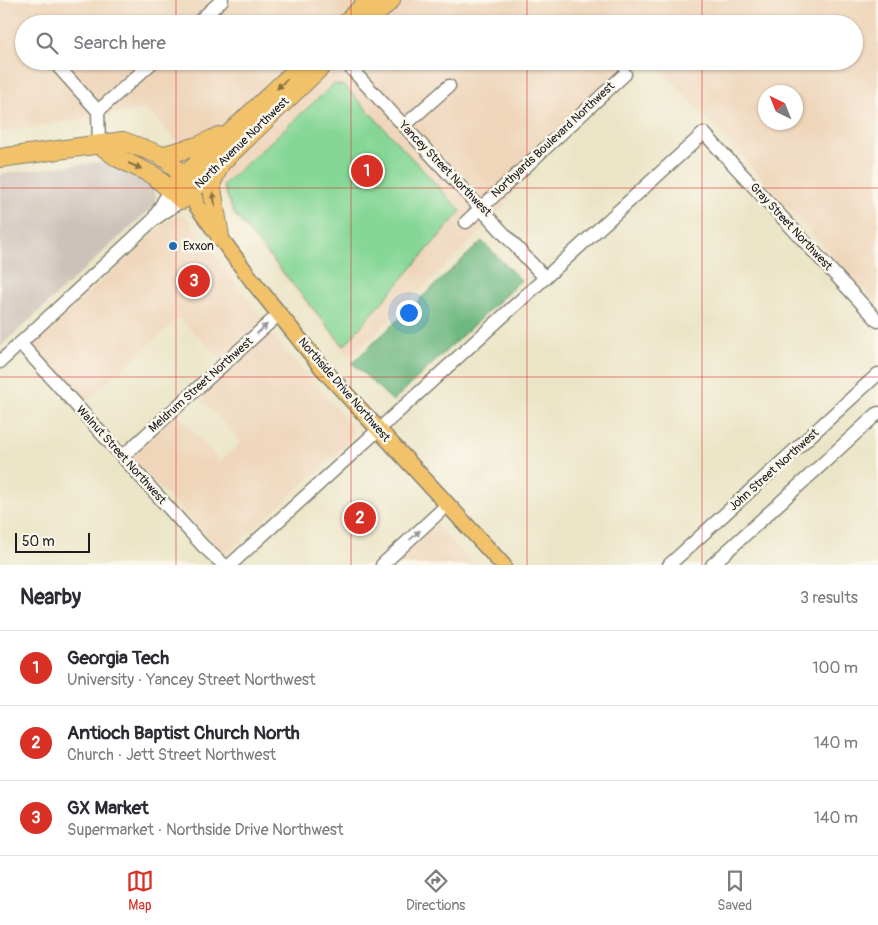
<!DOCTYPE html>
<html lang="en">
<head>
<meta charset="utf-8">
<style>
  :root { --surface:#fff; --page:#f2f2f3; --text:#2b2b33; --muted:#7c7c81; --line:#e1e1e2; --accent:#d93025 }
  body { margin:0; font-family:Pangolin,sans-serif; background:var(--page); color:var(--text) }
  .compass { position:absolute; left:758px; top:85px; width:45px; height:45px; border-radius:50%; background:var(--surface); box-shadow:0 1px 4px #0004; rotate:317deg }
  .scale { position:absolute; left:15px; bottom:12px; width:75px; box-sizing:border-box; padding-left:5px; border:2px solid #1c1c1c; border-top:0; font-size:14px; line-height:18px; white-space:nowrap; color:#1c1c1c; -webkit-text-stroke:4px #fbf7ec; paint-order:stroke }
  .you { position:absolute; left:408px; top:312px; width:18px; height:18px; margin:-12px; border:4px solid #fff; border-radius:50%; background:#1a73e8; box-shadow:0 0 0 8px #1a73e833 }
  .badge { display:grid; place-items:center; width:32px; height:32px; border-radius:50%; background:var(--accent); color:#fff; font-size:16px; font-weight:700 }
  .pin { position:absolute; translate:-50% -50%; border:2px solid #fff; box-shadow:0 1px 5px #0006 }
  .list { margin:0; padding:0; list-style:none }
  h2 { display:flex; justify-content:space-between; align-items:center; height:65px; margin:0; padding:0 20px; font-size:21px }
  h2 small { font-size:16px; font-weight:400; color:var(--muted) }
  .list li { display:grid; grid-template-columns:32px 1fr auto; gap:15px; align-items:center; box-sizing:border-box; height:75px; padding:0 20px; border-top:1px solid var(--line) }
  .list b { display:block; font-size:19px; white-space:nowrap }
  .list p { margin:0; font-size:16px; white-space:nowrap; color:var(--muted) }
  .list em { font-size:16px; font-style:normal; color:var(--muted) }
  .icon { flex:none; width:28px; height:28px; fill:none; stroke:currentColor; stroke-width:2; stroke-linecap:round; stroke-linejoin:round }
  .map { position:relative; flex:none; width:878px; height:565px; overflow:hidden }
  .search { position:absolute; background:var(--surface); box-shadow:0 1px 4px #0004; left:15px; right:15px; top:15px; height:55px; display:flex; align-items:center; gap:12px; box-sizing:border-box; padding:0 18px; border-radius:28px; color:var(--muted); font-size:19px }
  .sheet { height:290px; background:var(--surface) }
  nav { display:flex; justify-content:space-around; align-items:center; box-sizing:border-box; height:70px; border-top:1px solid var(--line); background:var(--surface); font-size:14px; color:var(--muted) }
  nav a { display:grid; justify-items:center; gap:2px }
  nav .on { color:var(--accent) }
  .map>svg:first-child { display:block }
</style>
</head>
<body>
<div class="map">
<svg width="878" height="565" viewBox="0 0 878 565">
  <rect width="100%" height="100%" fill="#fbf7ec"/>
  <filter id="ink" filterUnits="userSpaceOnUse"><feTurbulence type="fractalNoise" baseFrequency=".02" numOctaves="2"/><feDisplacementMap in="SourceGraphic" scale="10" xChannelSelector="R" yChannelSelector="G"/><feConvolveMatrix kernelMatrix="1 2 1 2 8 2 1 2 1" color-interpolation-filters="sRGB"/></filter>
  <filter id="wash" filterUnits="userSpaceOnUse"><feTurbulence type="fractalNoise" baseFrequency=".0096" numOctaves="4" result="noise"/><feDisplacementMap in="SourceGraphic" scale="20" xChannelSelector="R" yChannelSelector="G"/><feGaussianBlur stdDeviation="1.12" result="paint"/><feColorMatrix in="noise" values="0 0 0 0 0 0 0 0 0 0 0 0 0 0 0 0 0 1.4 0 .05"/><feComposite in="paint" operator="in"/></filter>
  <g filter="url(#wash)">
    <rect width="100%" height="100%" fill="#ebe5c7"/>
    <!-- built -->
    <path fill="#efd6bb" fill-rule="evenodd" d="M0,0H878V305L654,61H854V24H24V61H651L537,157L498,215L350,358L232,215L219,184L146,109L0,132ZM766,92H796V122H766Z
      M181,215L187,218L264,321L221,358L179,318L83,404L30,347L170,218Z
      M268,330L352,427V439L225,555L128,455L175,412L220,461L241,443L197,394Z
      M434,522L473,565H388Z"/>
    <!-- industrial -->
    <path fill="#cdc2b9" d="M97,162L125,167L153,185L156,197L154,205L0,347V174Z"/>
    <!-- green -->
    <path fill="#86d797" stroke="#517a5a" d="M334,84L345,86L461,211L344,346L234,213L223,185Z"/>
    <!-- forest -->
    <path fill="#6cb880" stroke="#446a4e" d="M482,241L521,280L393,401L352,363Z"/>
  </g>
  <g filter="url(#ink)">
    <g fill="none" stroke-linecap="round" stroke-linejoin="round">
      <defs>
        <path id="minor" d="M196,24L222,0
          M53,61L98,111L99,144
          M344,61L545,278
          M98,111L154,61
          M404,126L449,86
          M154,218L170,190
          M466,222L625,74
          M20,343L203,546L224,565
          M0,362L153,220L182,200
          M123,456L279,314
          M230,565L704,133L878,321
          M382,565L447,505
          M669,565L878,374
          M712,565L878,413"/>
        <path id="major" d="M194,189L196,205L251,279L324,370L503,565"/>
        <path id="highway" d="M345,24L369,0
          M366,24L391,0
          M99,144L118,158L153,175L182,200L327,61
          M161,156L198,146L219,136
          M0,158L123,141L158,154L169,161L194,189
          M219,167L212,182V188L220,237
          M176,184L306,61"/>
      </defs>
      <!-- minor casing -->
      <use href="#minor" stroke="#848072" stroke-width="15"/>
      <!-- major casing -->
      <use href="#major" stroke="#848072" stroke-width="18"/>
      <!-- highway casing -->
      <use href="#highway" stroke="#848072" stroke-width="20"/>
      <!-- minor -->
      <use href="#minor" stroke="#fff" stroke-width="12"/>
      <!-- major -->
      <use href="#major" stroke="#f2c26a" stroke-width="15"/>
      <!-- highway -->
      <use href="#highway" stroke="#f2c26a" stroke-width="18"/>
    </g>
    <!-- one-way arrows -->
    <defs><path id="oneway-solid" d="M-6-.8H1V-3.2L6.5 0L1 3.2V.8H-6Z" transform="scale(1.25)"/></defs>
    <g fill="#876f43">
      <use href="#oneway-solid" transform="translate(282 84) rotate(136)"/>
      <use href="#oneway-solid" transform="translate(135 166) rotate(23)"/>
      <use href="#oneway-solid" transform="translate(214 199) rotate(-99)"/>
    </g>
    <g fill="#999">
      <use href="#oneway-solid" transform="translate(262 329) rotate(-42)"/>
      <use href="#oneway-solid" transform="translate(415 535) rotate(-43)"/>
    </g>
  </g>
  <!-- grid -->
  <path fill="none" stroke="#d62828" stroke-width="1" stroke-opacity="0.55" d="M176,0V24M351,0V24M527,0V24M702,0V24M176,61V565M351,61V565M527,61V565M702,61V565M0,188H878M0,377H878"/>
  <!-- markers -->
  <circle fill="#1f6fb2" stroke="#fbf7ec" stroke-width="2" cx="173" cy="246" r="5"/>
  <g text-anchor="middle" dominant-baseline="central" stroke-width="5" stroke-linejoin="round" paint-order="stroke">
    <!-- street labels -->
    <g font-size="12" fill="#1c1c1c" stroke="#fbf7ec">
      <text transform="translate(553 140) rotate(-43)">Northyards Boulevard Northwest</text>
      <text transform="translate(242 143) rotate(-44)">North Avenue Northwest</text>
      <text transform="translate(445 169) rotate(46)">Yancey Street Northwest</text>
      <text transform="translate(791 227) rotate(47)">Gray Street Northwest</text>
      <text transform="translate(201 385) rotate(-42)">Meldrum Street Northwest</text>
      <text transform="translate(344 390) rotate(49)">Northside Drive Northwest</text>
      <text transform="translate(121 455) rotate(48)">Walnut Street Northwest</text>
      <text transform="translate(774 470) rotate(-42)">John Street Northwest</text>
    </g>
    <!-- poi labels -->
    <g font-size="12" fill="#1c1c1c" stroke="#fbf7ec" text-anchor="start">
      <text x="183" y="246">Exxon</text>
    </g>
  </g>
</svg>
<svg class="compass" viewBox="-18 -18 36 36"><path d="M0-13l5 13h-10z" fill="#e53935"/><path d="M0 13l5-13h-10z" fill="#7c7c81"/></svg>
<div class="scale">50 m</div>
<div class="you"></div>
<div class="pin badge" style="left:367px;top:171px">1</div>
<div class="pin badge" style="left:360px;top:518px">2</div>
<div class="pin badge" style="left:194px;top:281px">3</div>
<div class="search"><svg class="icon" aria-label="search" viewBox="0 0 24 24"><circle cx="10" cy="10" r="6"/><path d="M15 15l6 6"/></svg>Search here</div>
</div>
<section class="sheet">
<h2>Nearby<small>3 results</small></h2>
<ul class="list">
<li><span class="badge">1</span><div><b>Georgia Tech</b><p>University · Yancey Street Northwest</p></div><em>100 m</em></li>
<li><span class="badge">2</span><div><b>Antioch Baptist Church North</b><p>Church · Jett Street Northwest</p></div><em>140 m</em></li>
<li><span class="badge">3</span><div><b>GX Market</b><p>Supermarket · Northside Drive Northwest</p></div><em>140 m</em></li>
</ul>
</section>
<nav>
<a class="on"><svg class="icon" aria-label="map" viewBox="0 0 24 24"><path d="M3 6l6-2 6 2 6-2v14l-6 2-6-2-6 2zM9 4v14M15 6v14"/></svg>Map</a>
<a><svg class="icon" aria-label="directions" viewBox="0 0 24 24"><path d="M12 3l9 9-9 9-9-9zM9 14v-3h6M13 9l2 2-2 2"/></svg>Directions</a>
<a><svg class="icon" aria-label="saved" viewBox="0 0 24 24"><path d="M7 4h10v16l-5-4-5 4z"/></svg>Saved</a>
</nav>
</body>
</html>
